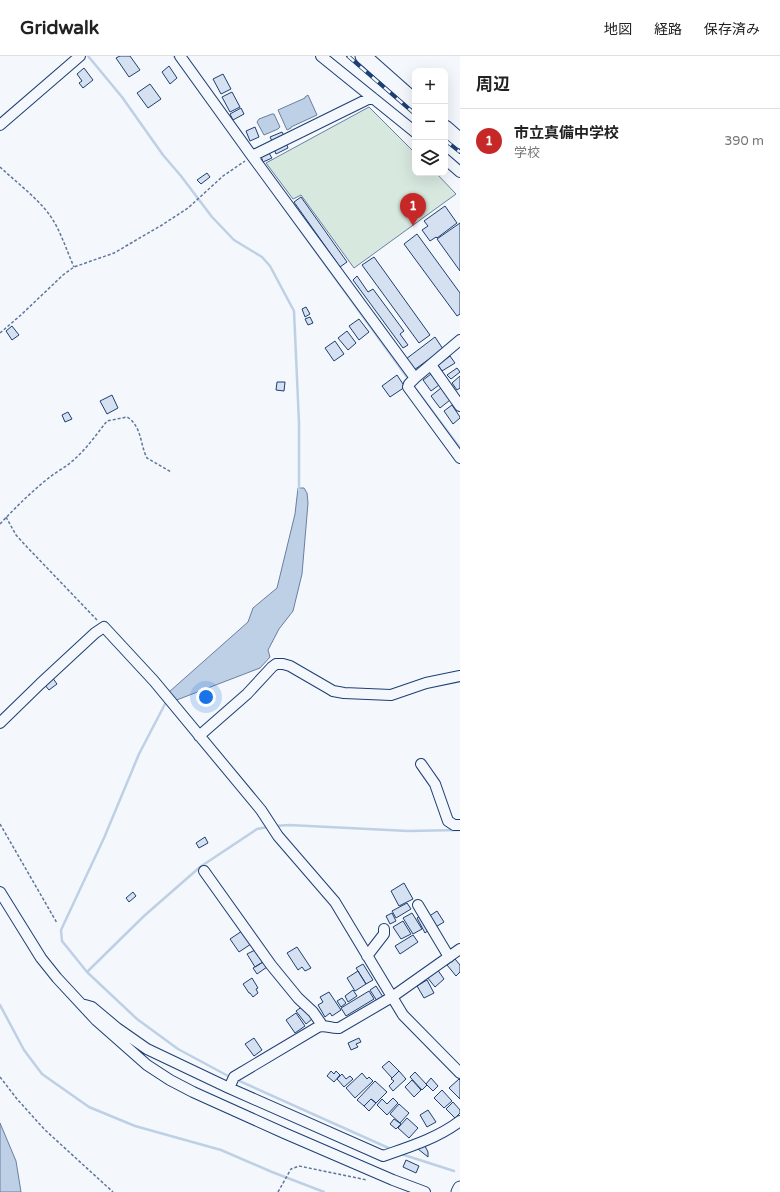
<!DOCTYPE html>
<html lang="ja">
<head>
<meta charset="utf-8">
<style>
  :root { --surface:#fff; --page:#f2f2f2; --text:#222; --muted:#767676; --line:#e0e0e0; --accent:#c62828 }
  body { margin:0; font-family:"Varela Round","Noto Sans JP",sans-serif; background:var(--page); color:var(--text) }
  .controls { position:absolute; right:12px; top:12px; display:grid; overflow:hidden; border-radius:8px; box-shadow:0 4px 16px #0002 }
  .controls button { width:36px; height:36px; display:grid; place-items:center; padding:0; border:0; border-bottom:1px solid var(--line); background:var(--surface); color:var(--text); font:20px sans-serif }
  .you { position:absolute; left:206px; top:641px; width:14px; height:14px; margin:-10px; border:3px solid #fff; border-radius:50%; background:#1a73e8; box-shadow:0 0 0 6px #1a73e833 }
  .badge { display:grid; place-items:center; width:26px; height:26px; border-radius:50%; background:var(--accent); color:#fff; font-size:13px; font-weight:700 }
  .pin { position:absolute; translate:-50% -33px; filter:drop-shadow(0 1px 2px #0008) }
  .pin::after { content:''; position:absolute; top:21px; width:14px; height:12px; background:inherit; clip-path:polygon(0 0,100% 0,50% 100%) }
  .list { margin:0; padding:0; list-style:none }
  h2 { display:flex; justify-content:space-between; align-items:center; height:52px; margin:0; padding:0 16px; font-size:17px }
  h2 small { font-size:13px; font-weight:400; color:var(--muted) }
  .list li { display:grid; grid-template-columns:26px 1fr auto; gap:12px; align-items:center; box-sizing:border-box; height:64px; padding:0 16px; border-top:1px solid var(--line) }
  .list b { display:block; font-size:15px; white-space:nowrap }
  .list p { margin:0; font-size:13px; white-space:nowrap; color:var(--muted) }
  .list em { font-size:13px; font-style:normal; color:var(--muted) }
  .icon { flex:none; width:22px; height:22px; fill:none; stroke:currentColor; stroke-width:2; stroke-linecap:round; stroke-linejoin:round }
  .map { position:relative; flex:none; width:460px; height:1136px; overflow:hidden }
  header { display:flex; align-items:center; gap:24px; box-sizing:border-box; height:56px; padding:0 20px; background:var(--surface); border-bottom:1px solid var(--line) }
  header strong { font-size:19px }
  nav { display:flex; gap:22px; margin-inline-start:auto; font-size:14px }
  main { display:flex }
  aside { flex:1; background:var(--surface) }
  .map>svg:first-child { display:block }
</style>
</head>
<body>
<header>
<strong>Gridwalk</strong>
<nav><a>地図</a><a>経路</a><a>保存済み</a></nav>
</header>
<main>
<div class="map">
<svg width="460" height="1136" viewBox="0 0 460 1136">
  <rect width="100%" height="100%" fill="#f4f7fb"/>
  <!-- green -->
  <path fill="#d7e8df" stroke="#687fa3" d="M369,51L415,97V117H436L456,138L354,212L301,139L293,143L266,107Z"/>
  <!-- water -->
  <path fill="#bed0e5" stroke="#687fa3" d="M308,39L317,59L291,71V72L287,74L278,54L305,42V41Z
    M272,58H274L280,71L278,73L264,79L257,66L259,63Z
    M298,432H304L307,437L308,447L302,518L293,555L279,573L268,594L270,601L260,612L174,645L169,636L248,566L253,552L277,532L295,458Z
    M0,1067L16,1105L21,1136H0Z"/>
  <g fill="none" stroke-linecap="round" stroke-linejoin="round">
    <!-- stream -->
    <path stroke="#bed0e5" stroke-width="2.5" d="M88,0L122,41L163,99L181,120L212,161L234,184L262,201L270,210L294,255L299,367V435
      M174,0L208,47
      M277,142L409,324
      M412,328L460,392
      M168,645L165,648L139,698L104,782L61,874L62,885L87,916L137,963L178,993L230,1021
      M275,770L289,769L408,775L460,774
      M87,916L144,860L200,811L257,773L268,771
      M0,949L24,994L42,1018L89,1051L135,1070L221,1094L272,1116L324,1136
      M235,1023L393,1094
      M401,1098L454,1115"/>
  </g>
  <!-- building -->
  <path fill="#d5e0f0" stroke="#1d3f73" d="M120,0H130L140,14L129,21L116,2Z
    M169,10L177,22L170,28L162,16Z
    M84,12L93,24L83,32L79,27L82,25L77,18Z
    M223,18L231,33L221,38L213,23Z
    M150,28L161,43L148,52L137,37Z
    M232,36L240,51L230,56L222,41Z
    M241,52L244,58L233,64L230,58Z
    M255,71L259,81L250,85L246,75Z
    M282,76L284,80L272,85L270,81Z
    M286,87L288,92L276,98L274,93Z
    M269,97L272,102L263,106L261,100Z
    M207,117L210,121L201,128L197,124Z
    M301,141L347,206L340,211L294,146Z
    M445,150L457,167L437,182L436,181L430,185L422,174L428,170L424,165Z
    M460,167V215L437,183Z
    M417,178L460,237V258L457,260L404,188Z
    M374,201L430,279L419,287L362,209Z
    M357,220L368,236L373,233L404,275L400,278L408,289L403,292L353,224Z
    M306,251L310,258L305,261L302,253Z
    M310,261L313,267L308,269L305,263Z
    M359,263L369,276L359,284L349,270Z
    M12,270L19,279L12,284L6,275Z
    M347,275L356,287L348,294L338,282Z
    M435,281L443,293L414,314L406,303Z
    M335,285L344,298L334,305L325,292Z
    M450,300L455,307L442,315L438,309Z
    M457,312L460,316L451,323L447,319Z
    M431,318L439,329L431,335L423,324Z
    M397,319L405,331L390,341L382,330Z
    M460,320V332L457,334L452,327Z
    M277,326H285L284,335L276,334Z
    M441,332L450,344L440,352L431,340Z
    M112,339L118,352L107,358L100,345Z
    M452,349L460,361V362L453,368L444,355Z
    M68,356L72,363L65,366L62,359Z
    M52,621L57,628L49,634L44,628Z
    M205,781L208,787L199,792L196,787Z
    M404,827L413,843L399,850L391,835Z
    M133,836L136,840L129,846L126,842Z
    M407,847L411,853L396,862L392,855Z
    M437,855L444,866L434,872L428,861Z
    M392,857L396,865L390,868L386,860Z
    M412,857L422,873L413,878L403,862Z
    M422,859L430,873L425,877L417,862Z
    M403,865L411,878L401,883L393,871Z
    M242,875L251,888L239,896L230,883Z
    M413,879L418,886L400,898L395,890Z
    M297,891L311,912L305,915L302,911L298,914L287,897Z
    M255,894L263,906L255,911L247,898Z
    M455,903L460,909V916L456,920L447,909Z
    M263,906L267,911L257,918L253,912Z
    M363,908L373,924L366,928L356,912Z
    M437,913L444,923L435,931L427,921Z
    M358,915L366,928L355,935L347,922Z
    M252,922L258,932L256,933L258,937L253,941L250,937H249L243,928Z
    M427,924L434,937L424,942L417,930Z
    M376,930L383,941L377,945L370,934Z
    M353,934L357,940L348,946L345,940Z
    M369,935L374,943L346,960L341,952Z
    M329,936L341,954L332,960L330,957L325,961L318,949L323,946L320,941Z
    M342,942L346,947L341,951L337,945Z
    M303,950L312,963L306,968L296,955Z
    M296,957L305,970L295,977L286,964Z
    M254,982L262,994L254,1000L245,988Z
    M359,982L361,986L356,988L358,991L351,994L348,987Z
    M389,1005L399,1015L392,1022L382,1011Z
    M331,1015L334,1018L336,1015L340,1019L334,1026L327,1020Z
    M399,1015L406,1023L393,1035L389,1030L394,1025L391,1023Z
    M415,1016L427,1029L422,1034L410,1021Z
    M362,1017L367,1023L369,1021L373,1025L355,1042L346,1032Z
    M342,1018L346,1023L350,1020L353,1023L344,1031L337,1023Z
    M431,1022L438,1030L433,1035L426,1028Z
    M459,1023L460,1024V1043L449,1032Z
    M412,1024L421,1034L414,1041L405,1031Z
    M375,1025L387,1036L376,1047L371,1043L364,1050L357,1044Z
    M442,1034L452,1045L444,1052L434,1042Z
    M393,1042L398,1047L387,1059L377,1049L382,1043L387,1048Z
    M371,1043L376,1047L369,1055L364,1050Z
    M453,1046L460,1054V1057L455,1062L446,1053Z
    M399,1048L409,1057L400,1067L390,1058Z
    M428,1054L436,1066L427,1071L420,1059Z
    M407,1062L418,1072L409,1082L398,1072Z
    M394,1063L401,1068L396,1073L390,1068Z
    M425,1090L428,1096V1101L418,1093Z
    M406,1104L419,1110L416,1117L403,1111Z"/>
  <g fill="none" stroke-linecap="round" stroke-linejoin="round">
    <defs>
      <path id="minor" d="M180,0L252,100L415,322L409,328L408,331L460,402
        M321,0L415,76
        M0,69L80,0
        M252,100L372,41
        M445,103L460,116
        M431,309L460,350
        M415,322L460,284
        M0,667L40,628L95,577L104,571L154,625L261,754L278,780L335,846L403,959L460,1017
        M199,680L247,638L272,611L276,608H283L290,610L328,632L333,635L344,637L391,639L426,627L460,620
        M421,708L435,728L448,765L454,769H460
        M204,815L271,909L298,942L313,956L322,969
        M0,836L41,902L57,922L96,964L147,1009L170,1024L193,1036L284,1077L393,1124L425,1136
        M418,849L449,901
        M367,900L384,878V873
        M85,949L92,951L117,972L147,993L229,1032L383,1100C409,1091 438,1082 460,1065
        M229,1032L234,1021L318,971C325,968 332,973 339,972L392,941L460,893"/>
      <path id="major" d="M458,1136L460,1132"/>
      <path id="highway" d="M363,0L415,46
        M445,72L460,85"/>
    </defs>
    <!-- minor casing -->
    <use href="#minor" stroke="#1d3f73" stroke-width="12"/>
    <!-- major casing -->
    <use href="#major" stroke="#1d3f73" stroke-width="15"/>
    <!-- highway casing -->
    <use href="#highway" stroke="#1d3f73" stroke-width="17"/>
    <!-- path -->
    <path stroke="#5e769c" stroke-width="1.5" stroke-dasharray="3 2" stroke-linecap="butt" d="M0,111C16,126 35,140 49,158C60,173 66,193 74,211
      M0,277L22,258L63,219L74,211L114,197L162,169L188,152L223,120L245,105
      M6,461L16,479L27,491L97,564
      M0,468C16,451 32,435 50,421C56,416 64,412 70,407C85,395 96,379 107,365L127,361C142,370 140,389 147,402L171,416
      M0,768L57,867
      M0,1021L17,1043L45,1074L113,1136
      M278,1136L291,1113L299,1110L367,1124"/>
    <!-- minor -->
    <use href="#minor" stroke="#f4f7fb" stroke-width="10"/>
    <!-- major -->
    <use href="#major" stroke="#f4f7fb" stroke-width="13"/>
    <!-- highway -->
    <use href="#highway" stroke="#f4f7fb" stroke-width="15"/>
    <defs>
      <path id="rail" d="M348,0L415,58
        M445,84L460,96"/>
    </defs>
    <!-- rail casing -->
    <use href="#rail" stroke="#1d3f73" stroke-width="4"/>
    <!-- rail -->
    <use href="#rail" stroke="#f4f7fb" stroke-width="2.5" stroke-dasharray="8" stroke-linecap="butt"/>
  </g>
</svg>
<div class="controls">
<button>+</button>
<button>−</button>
<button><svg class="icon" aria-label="layers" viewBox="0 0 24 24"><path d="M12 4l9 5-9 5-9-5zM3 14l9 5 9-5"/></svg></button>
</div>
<div class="you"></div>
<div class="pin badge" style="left:413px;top:170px">1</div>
</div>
<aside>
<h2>周辺<small></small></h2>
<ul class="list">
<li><span class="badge">1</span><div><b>市立真備中学校</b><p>学校</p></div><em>390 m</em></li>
</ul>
</aside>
</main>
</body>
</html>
